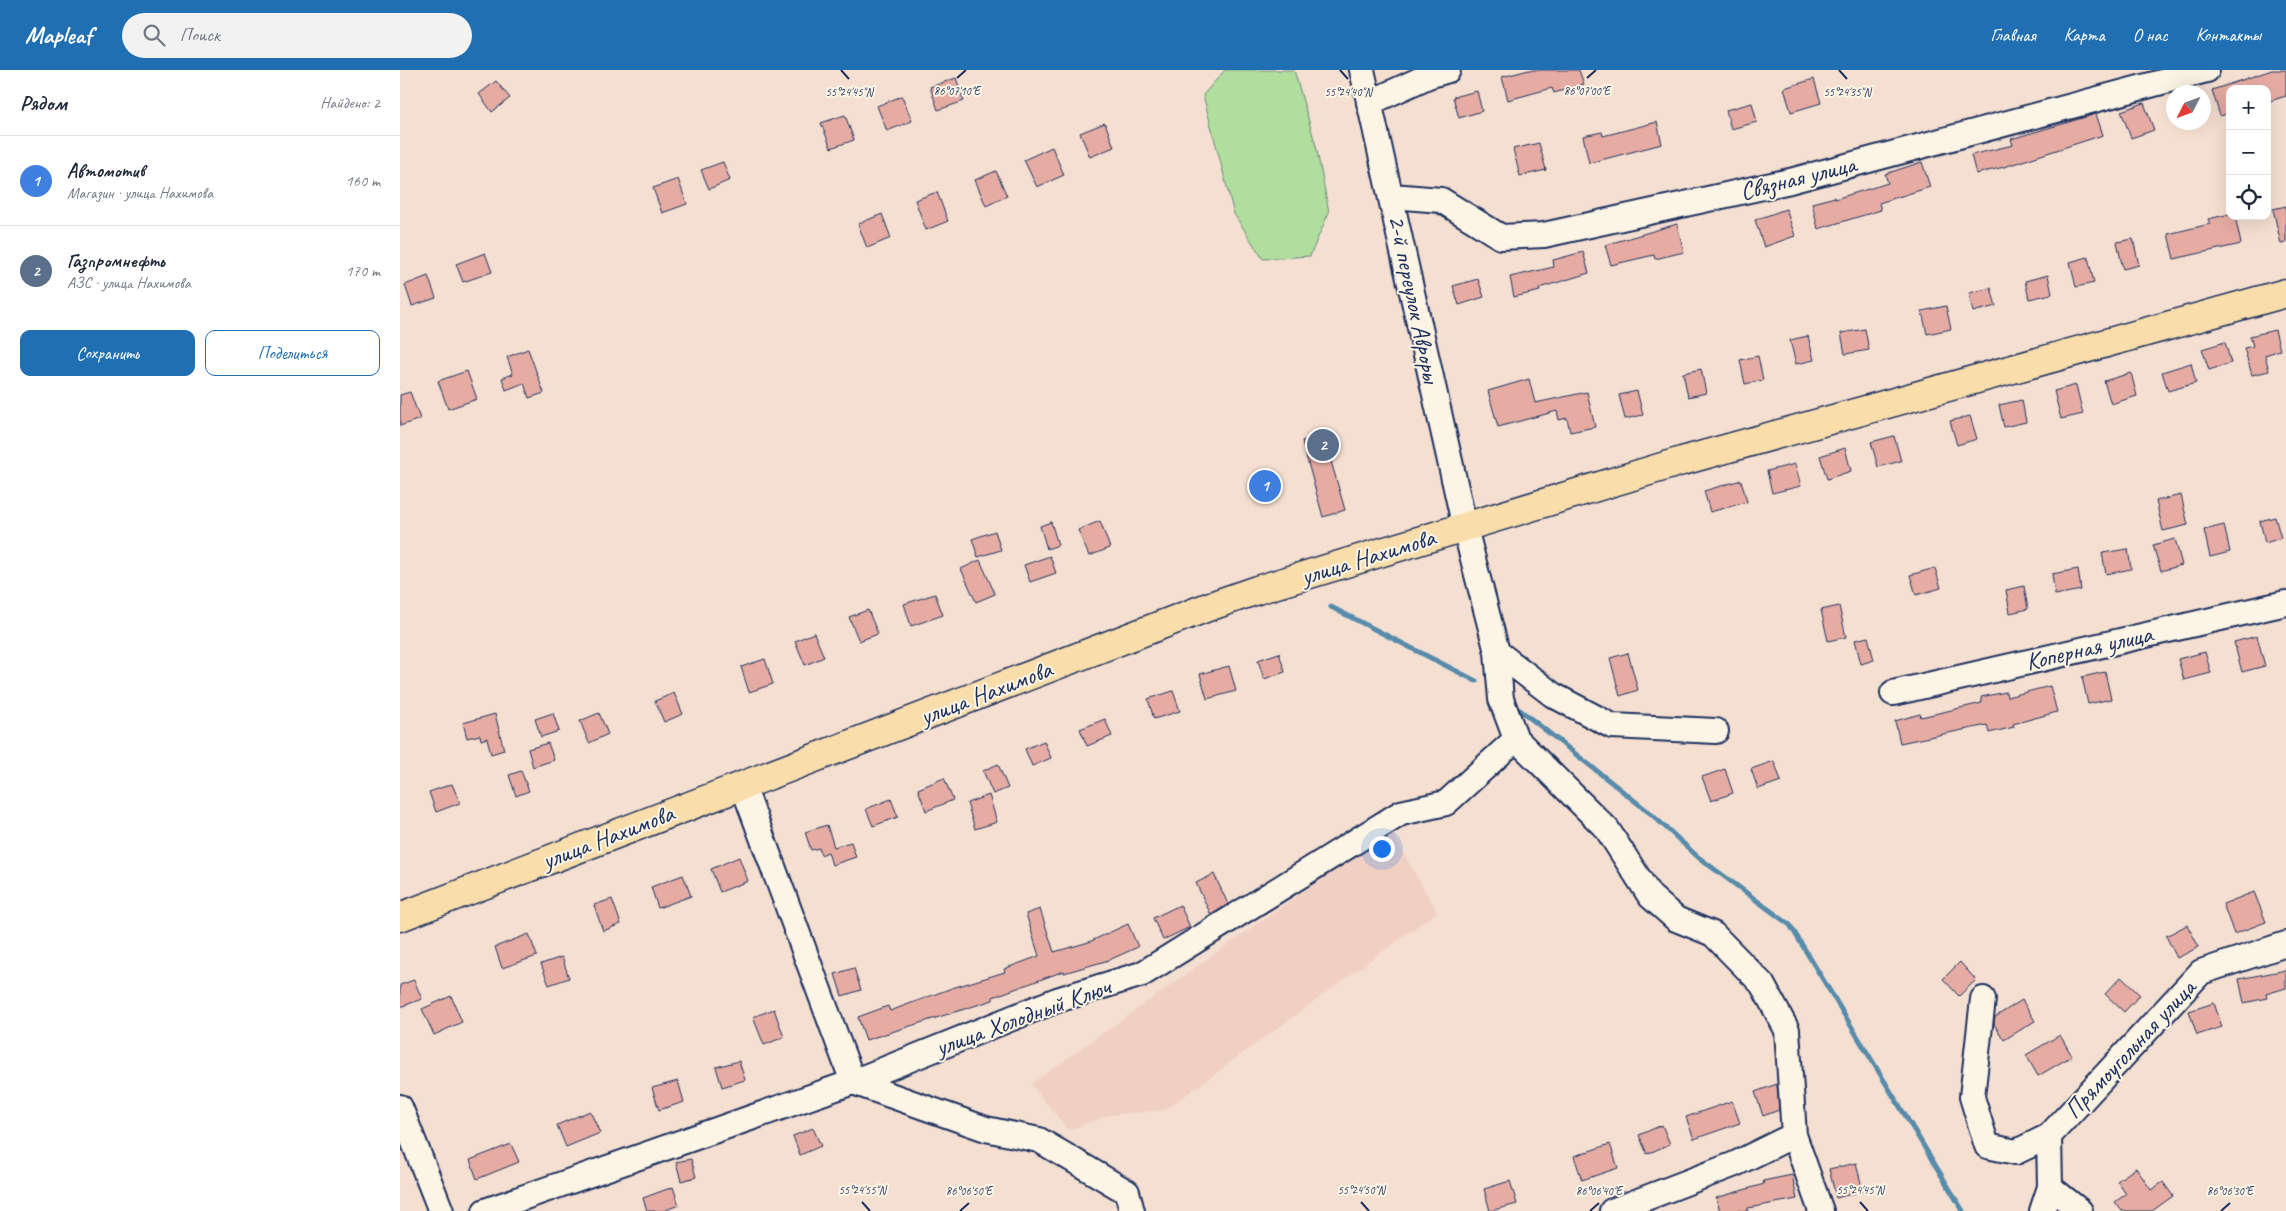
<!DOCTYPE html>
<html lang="ru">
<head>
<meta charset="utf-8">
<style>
  :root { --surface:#fff; --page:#f2f2f3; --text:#1f2937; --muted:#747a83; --line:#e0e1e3; --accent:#1f6fb2 }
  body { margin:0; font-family:Caveat,sans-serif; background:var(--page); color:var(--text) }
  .controls { position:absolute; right:15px; top:15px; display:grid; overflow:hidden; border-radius:10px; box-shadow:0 5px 20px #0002 }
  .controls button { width:45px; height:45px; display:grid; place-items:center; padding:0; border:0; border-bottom:1px solid var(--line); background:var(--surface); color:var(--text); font:25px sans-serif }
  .compass { position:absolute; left:1766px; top:15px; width:45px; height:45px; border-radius:50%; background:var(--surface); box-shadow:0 5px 20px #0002; rotate:228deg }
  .you { position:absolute; left:981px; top:778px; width:18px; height:18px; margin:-12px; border:4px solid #fff; border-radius:50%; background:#1a73e8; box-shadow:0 0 0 8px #1a73e833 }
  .badge { display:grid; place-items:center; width:32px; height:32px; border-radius:50%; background:var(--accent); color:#fff; font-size:16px; font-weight:700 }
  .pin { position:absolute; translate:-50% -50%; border:2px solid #fff; box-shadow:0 1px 5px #0006 }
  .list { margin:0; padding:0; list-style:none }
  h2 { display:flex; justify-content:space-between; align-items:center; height:65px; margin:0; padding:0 20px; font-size:21px }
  h2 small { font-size:16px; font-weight:400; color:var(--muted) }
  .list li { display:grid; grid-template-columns:32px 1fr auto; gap:15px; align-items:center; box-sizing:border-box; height:90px; padding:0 20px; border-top:1px solid var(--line) }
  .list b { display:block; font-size:19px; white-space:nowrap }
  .list p { margin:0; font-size:16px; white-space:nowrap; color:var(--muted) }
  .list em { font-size:16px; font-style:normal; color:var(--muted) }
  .actions { display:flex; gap:10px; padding:15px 20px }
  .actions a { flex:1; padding:11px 0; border:1px solid var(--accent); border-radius:10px; text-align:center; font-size:18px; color:var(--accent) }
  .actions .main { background:var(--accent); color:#fff }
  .icon { flex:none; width:28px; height:28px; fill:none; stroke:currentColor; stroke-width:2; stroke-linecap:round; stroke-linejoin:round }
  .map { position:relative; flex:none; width:1886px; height:1141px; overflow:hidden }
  header { display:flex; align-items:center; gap:30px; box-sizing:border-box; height:70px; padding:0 25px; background:var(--accent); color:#fff }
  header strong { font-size:24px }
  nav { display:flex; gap:28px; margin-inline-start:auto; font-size:18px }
  .search { width:350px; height:45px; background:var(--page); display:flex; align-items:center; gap:12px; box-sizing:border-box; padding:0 18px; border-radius:28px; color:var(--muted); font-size:19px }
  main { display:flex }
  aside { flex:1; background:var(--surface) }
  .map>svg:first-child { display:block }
</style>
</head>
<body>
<header>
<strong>Mapleaf</strong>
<div class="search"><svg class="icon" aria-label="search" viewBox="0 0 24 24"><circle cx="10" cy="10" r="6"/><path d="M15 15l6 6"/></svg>Поиск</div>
<nav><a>Главная</a><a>Карта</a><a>О нас</a><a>Контакты</a></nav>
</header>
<main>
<aside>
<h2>Рядом<small>Найдено: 2</small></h2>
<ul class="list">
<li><span class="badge" style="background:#3f7fe0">1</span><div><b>Автомотив</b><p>Магазин · улица Нахимова</p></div><em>160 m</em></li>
<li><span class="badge" style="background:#5c6f8a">2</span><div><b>Газпромнефть</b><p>АЗС · улица Нахимова</p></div><em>170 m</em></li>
</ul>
<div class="actions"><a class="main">Сохранить</a><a>Поделиться</a></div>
</aside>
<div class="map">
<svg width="1886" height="1141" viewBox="0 0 1886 1141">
  <rect width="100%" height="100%" fill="#f5dfd1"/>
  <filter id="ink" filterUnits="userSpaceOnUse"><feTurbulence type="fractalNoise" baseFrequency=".02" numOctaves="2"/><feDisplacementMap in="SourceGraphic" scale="10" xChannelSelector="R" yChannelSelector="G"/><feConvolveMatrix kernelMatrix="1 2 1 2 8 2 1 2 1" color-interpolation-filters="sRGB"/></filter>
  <g filter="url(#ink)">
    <!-- built -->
    <path fill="#f0d0c3" d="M990,760L1037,842L765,1040L709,1045L668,1060L631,1014Z"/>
    <!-- green -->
    <path fill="#b0de9d" stroke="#66867e" d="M825,0H894L916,76L929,142L910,186L863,189L834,144L803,25Z"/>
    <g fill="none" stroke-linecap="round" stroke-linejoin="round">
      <!-- stream -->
      <path stroke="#568bab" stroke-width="5" d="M931,537L1076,611
        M1120,640L1250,743L1298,787L1390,855L1563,1141"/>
    </g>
    <!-- building -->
    <path fill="#e6aca3" stroke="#1b2f5e" d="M1129,0H1179L1184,14L1154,23L1152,18L1108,30L1102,7Z
      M1872,0H1886V26L1867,32V19H1830V43L1820,46L1812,20Z
      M556,8L564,31L538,40L530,17Z
      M1414,9L1421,33L1391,42L1384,18Z
      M96,11L110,28L92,42L79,24Z
      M1077,21L1082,41L1059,48L1053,27Z
      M502,26L512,51L487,61L477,36Z
      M1352,33L1357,52L1331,59L1326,40Z
      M1744,33L1754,60L1731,68L1721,41Z
      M1696,44L1703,65L1604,97L1576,104L1571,85L1613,75L1611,69Z
      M445,45L454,70L431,78L421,53Z
      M1257,52L1262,74L1189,93L1183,66L1202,62L1203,66Z
      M705,53L714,77L690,87L680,63Z
      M1139,73L1146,100L1120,106L1113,79Z
      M652,77L664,105L637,117L624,90Z
      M323,92L330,110L309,119L301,100Z
      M1522,92L1530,117L1479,133L1481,140L1418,159L1412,133L1435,127V129L1488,113L1485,104Z
      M596,101L607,126L586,136L575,110Z
      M278,109L287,134L262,143L253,118Z
      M537,122L548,151L526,160L515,130Z
      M1886,136V173L1881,174L1873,139Z
      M1386,139L1395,166L1364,177L1355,150Z
      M482,144L491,168L467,178L458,154Z
      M1830,144V146H1835L1841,174L1774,189L1768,164L1810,154L1808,149Z
      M1277,154L1284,182L1255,189L1254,185L1211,195L1205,175Z
      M1733,169L1739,195L1723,199L1717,172Z
      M1183,182L1189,203L1139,218L1140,221L1114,227L1110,207L1154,197L1153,190Z
      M85,183L92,202L63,212L56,194Z
      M1688,187L1694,213L1676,217L1670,192Z
      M1648,205L1652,224L1629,229L1625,211Z
      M28,206L36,228L12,236L5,215Z
      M1078,209L1084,227L1059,235L1053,216Z
      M1591,218L1596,236L1573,242L1569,223Z
      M1546,236L1551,259L1527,264L1522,241Z
      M1465,259L1469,280L1445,284L1441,263Z
      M1875,260L1880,280L1865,285L1869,301L1852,305L1844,278L1853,276L1850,266Z
      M1408,266L1414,290L1396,294L1390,270Z
      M1825,272L1831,293L1809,300L1802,279Z
      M128,279L144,323L129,328L124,313L106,320L102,308L113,304L107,287Z
      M1358,286L1363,310L1345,314L1340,290Z
      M1791,293L1796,313L1768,321L1762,302Z
      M1301,299L1306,323L1288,327L1283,303Z
      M67,301L77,329L48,339L38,311Z
      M1731,303L1737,326L1711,334L1704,311Z
      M1129,309L1135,333L1187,322L1195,357L1170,362L1167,348L1159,350L1157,341L1098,357L1088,321Z
      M1676,315L1683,344L1661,349L1654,321Z
      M1237,321L1243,345L1225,349L1219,325Z
      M10,322L20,349L0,356V325Z
      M1622,330L1626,352L1604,357L1599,335Z
      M1570,346L1577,369L1557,375L1550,351Z
      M926,364L931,383L929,384L945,440L923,447L902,371Z
      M1494,366L1501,391L1478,397L1471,372Z
      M1445,378L1451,401L1427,409L1420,386Z
      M1395,394L1401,416L1372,423L1367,401Z
      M1341,410L1347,432L1310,442L1304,421Z
      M1781,425L1788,455L1763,461L1756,431Z
      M1875,447L1881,468L1865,473L1860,451Z
      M700,451L710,478L689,486L678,460Z
      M651,452L658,475L647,479L640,456Z
      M1824,455L1830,482L1810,487L1804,460Z
      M595,461L601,480L578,487L572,469Z
      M1775,469L1782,495L1761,501L1753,475Z
      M1728,479L1731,499L1706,504L1702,483Z
      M650,486L656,503L630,512L624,495Z
      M580,490L595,524L576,532L561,499Z
      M1535,498L1541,518L1516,525L1510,505Z
      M1678,499L1681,520L1655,525L1652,504Z
      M1624,516L1628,539L1610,543L1606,520Z
      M535,524L543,545L511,556L504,534Z
      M1439,536L1446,567L1428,571L1421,540Z
      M468,540L478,564L459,571L449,547Z
      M414,563L424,587L405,595L395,571Z
      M1857,566L1865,596L1842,602L1834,572Z
      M1468,567L1474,590L1461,594L1455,570Z
      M1805,582L1811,603L1784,610L1778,589Z
      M879,583L885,602L864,609L858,590Z
      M1228,583L1238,620L1220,626L1210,588Z
      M365,589L373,614L349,622L341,597Z
      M829,596L836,621L807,629L800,604Z
      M1705,602L1711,629L1688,634L1682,607Z
      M1650,616L1657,642L1613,654L1614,657L1589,663L1587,655L1500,673L1495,651L1520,644L1521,647L1582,633L1581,627L1606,622L1607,627Z
      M773,621L780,641L754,649L748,629Z
      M274,623L283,644L264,652L255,631Z
      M153,643L159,661L141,667L135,649Z
      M199,643L208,664L189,673L180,651Z
      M95,644L104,680L91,684L87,668L81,670L80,665L67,668L63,653Z
      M705,649L712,666L687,676L680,659Z
      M644,671L651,688L632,696L625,679Z
      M148,673L154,690L133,697L128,679Z
      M1374,691L1381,711L1358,719L1351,699Z
      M598,694L608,718L593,724L583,701Z
      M1325,699L1333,723L1311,731L1302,707Z
      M121,701L129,721L116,726L109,705Z
      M544,708L553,730L526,741L518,719Z
      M52,714L60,733L36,742L29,722Z
      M589,725L597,752L575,759L567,733Z
      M491,729L498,747L473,756L466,739Z
      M427,755L434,777L451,772L456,787L432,795L428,782L421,785L419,778L411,780L405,762Z
      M339,787L348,811L320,822L311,799Z
      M814,804L828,834L811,845L796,813Z
      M283,805L291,826L258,838L251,817Z
      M1854,822L1866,852L1834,864L1823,834Z
      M212,829L221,854L203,861L194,835Z
      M780,835L790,857L763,870L753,848Z
      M640,839L654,882L689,872L728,854L738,877L709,890L664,903V901L593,927V930L466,970L458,947L488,936L490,941L552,918L605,902L604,899L639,886L626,844Z
      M1787,855L1799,877L1777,888L1766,866Z
      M129,864L137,886L102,898L95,877Z
      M162,887L169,908L149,915L141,894Z
      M1560,892L1576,910L1559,926L1543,909Z
      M454,898L461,920L442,926L435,904Z
      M1886,900V918L1866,924L1867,928L1844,933L1839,909Z
      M1721,907L1740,925L1724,942L1705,924Z
      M14,910L22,929L0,937V915Z
      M51,926L62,952L34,965L22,939Z
      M1622,930L1635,951L1604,970L1594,954L1595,947Z
      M1814,933L1822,957L1797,965L1789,941Z
      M374,939L384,967L364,975L353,947Z
      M1660,965L1672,986L1638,1006L1626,985Z
      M339,991L345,1010L322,1017L316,997Z
      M278,1011L284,1032L259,1040L252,1018Z
      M1377,1014L1379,1040L1363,1046L1355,1022Z
      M1332,1031L1340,1053L1294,1069L1286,1047Z
      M190,1041L200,1063L166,1077L157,1055Z
      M1262,1055L1270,1074L1247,1084L1239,1065Z
      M413,1058L421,1076L400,1085L393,1066Z
      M111,1074L119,1092L77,1109L70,1090Z
      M1210,1074L1218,1098L1182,1110L1174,1086Z
      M291,1089L296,1107L281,1111L276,1092Z
      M1456,1093L1463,1121L1436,1128L1429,1099Z
      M1736,1098L1751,1120L1763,1112L1773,1126L1752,1141H1722L1715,1132L1726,1124L1717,1111Z
      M1392,1105L1397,1129L1348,1138V1141H1320L1316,1128L1364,1114L1363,1111Z
      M1110,1111L1117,1134L1090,1141L1084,1119Z
      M273,1117L279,1135L263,1141H247L243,1128Z"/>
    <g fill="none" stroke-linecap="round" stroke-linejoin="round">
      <defs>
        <path id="minor" d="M962,0L1065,458L1097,582L1101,629L1116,669L1207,759L1250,826L1276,849L1313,864L1362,914L1387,960L1394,1065L1421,1141
          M969,33L1028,6L1048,0
          M992,126L1041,130L1101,167L1144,165L1390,111L1807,0
          M1097,582L1153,625L1212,656L1316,661
          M1493,623L1886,533
          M343,716L453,1012L586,1059L639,1070L727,1122L732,1141
          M1583,929L1572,1027L1587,1076L1616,1082L1649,1066
          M0,1037L41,1141
          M1650,1117L1680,1141
          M85,1141L453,1012L657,930L742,904L1001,743L1046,733L1116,669
          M1212,1141L1335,1094L1394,1065
          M1642,1141L1650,1117L1649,1066L1801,902L1886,874"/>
        <path id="major" d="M0,847L808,537L857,520L1282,391L1886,223"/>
      </defs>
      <!-- minor casing -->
      <use href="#minor" stroke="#1b2f5e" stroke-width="28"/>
      <!-- major casing -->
      <use href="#major" stroke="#1b2f5e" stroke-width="31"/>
      <!-- minor -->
      <use href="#minor" stroke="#fcf5e5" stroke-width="24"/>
      <!-- major -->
      <use href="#major" stroke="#f9deab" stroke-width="28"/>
    </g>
  </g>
  <!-- ticks -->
  <path fill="none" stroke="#1b2f5e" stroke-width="2" d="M441,0L449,9M940,0L948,9M1439,0L1447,9M557,8L566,0M1187,8L1196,0M462,1132L470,1141M961,1132L969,1141M1460,1132L1468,1141M560,1141L569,1133M1190,1141L1199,1133M1821,1141L1830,1133"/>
  <g text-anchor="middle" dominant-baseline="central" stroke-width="4" stroke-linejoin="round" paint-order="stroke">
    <!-- street labels -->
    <g font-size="25" fill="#1b2f5e" stroke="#fcf5e5">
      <text transform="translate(1398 108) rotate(-14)">Связная улица</text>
      <text transform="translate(1014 229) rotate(78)">2-й переулок Авроры</text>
      <text transform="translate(968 487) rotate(-17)">улица Нахимова</text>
      <text transform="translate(1689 578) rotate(-13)">Коперная улица</text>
      <text transform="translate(586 623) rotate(-21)">улица Нахимова</text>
      <text transform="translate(208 767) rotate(-21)">улица Нахимова</text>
      <text transform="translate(623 947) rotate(-20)">улица Холодный Ключ</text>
      <text transform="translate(1730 979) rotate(-47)">Прямоугольная улица</text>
    </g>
  </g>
  <g font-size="12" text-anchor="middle" fill="#1b2f5e" stroke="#fcf5e5" stroke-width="4" stroke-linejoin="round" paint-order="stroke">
    <text x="557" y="25">86°07'10"E</text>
    <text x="1187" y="25">86°07'00"E</text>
    <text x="449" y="26">55°24'45"N</text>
    <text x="948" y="26">55°24'40"N</text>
    <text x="1447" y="26">55°24'35"N</text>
    <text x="462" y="1124">55°24'55"N</text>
    <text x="961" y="1124">55°24'50"N</text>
    <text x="1460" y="1124">55°24'45"N</text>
    <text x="569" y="1125">86°06'50"E</text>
    <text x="1199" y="1125">86°06'40"E</text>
    <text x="1830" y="1125">86°06'30"E</text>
  </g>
</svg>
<div class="controls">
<button>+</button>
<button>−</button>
<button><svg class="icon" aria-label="locate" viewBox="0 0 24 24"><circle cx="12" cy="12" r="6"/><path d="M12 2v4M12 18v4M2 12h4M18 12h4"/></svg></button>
</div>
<svg class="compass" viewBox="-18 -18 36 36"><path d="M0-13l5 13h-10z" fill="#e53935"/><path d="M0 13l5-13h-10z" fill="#747a83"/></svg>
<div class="you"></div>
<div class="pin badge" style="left:865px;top:416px;background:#3f7fe0">1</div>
<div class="pin badge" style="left:923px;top:375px;background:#5c6f8a">2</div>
</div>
</main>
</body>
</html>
